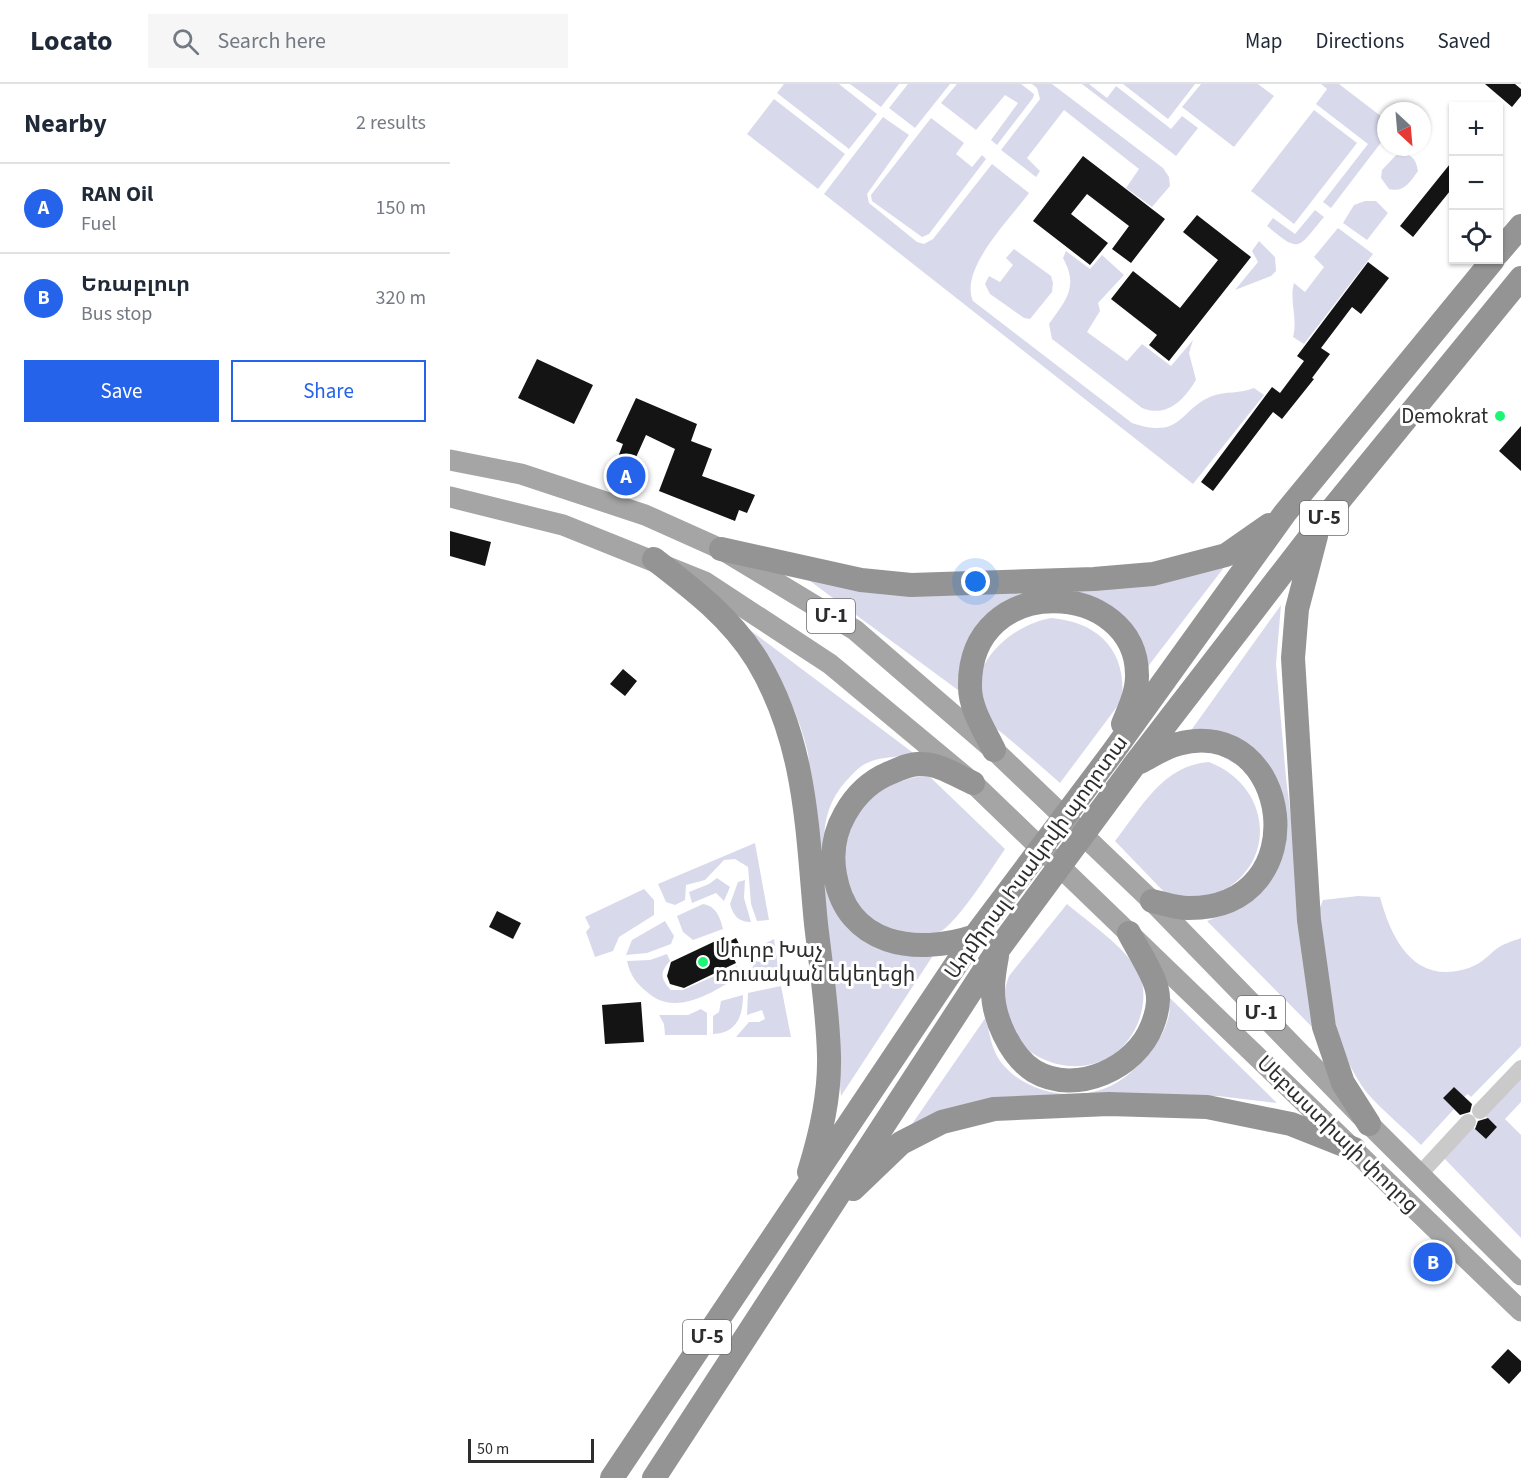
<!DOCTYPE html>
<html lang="en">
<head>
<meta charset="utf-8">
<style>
  :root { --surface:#fff; --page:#f6f6f7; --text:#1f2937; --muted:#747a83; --line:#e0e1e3; --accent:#2563eb }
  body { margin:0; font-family:"Source Sans 3","Noto Sans Armenian",sans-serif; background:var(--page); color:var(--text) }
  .controls { position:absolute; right:18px; top:18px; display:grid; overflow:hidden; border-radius:0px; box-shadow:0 2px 4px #0004 }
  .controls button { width:54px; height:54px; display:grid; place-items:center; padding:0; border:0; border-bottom:2px solid var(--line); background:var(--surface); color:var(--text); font:30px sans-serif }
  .compass { position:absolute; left:927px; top:18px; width:54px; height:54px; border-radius:50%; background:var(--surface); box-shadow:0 2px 4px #0004; rotate:154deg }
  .scale { position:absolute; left:18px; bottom:15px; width:126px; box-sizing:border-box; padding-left:6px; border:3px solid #2d2d2d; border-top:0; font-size:16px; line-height:21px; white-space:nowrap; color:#2d2d2d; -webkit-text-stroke:4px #fff; paint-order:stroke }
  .you { position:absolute; left:526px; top:498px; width:21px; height:21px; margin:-15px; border:4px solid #fff; border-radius:50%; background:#1a73e8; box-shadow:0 0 0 9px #1a73e833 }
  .badge { display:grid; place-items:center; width:39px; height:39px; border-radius:50%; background:var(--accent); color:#fff; font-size:20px; font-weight:700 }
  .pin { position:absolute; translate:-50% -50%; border:3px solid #fff; box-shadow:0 2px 6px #0006 }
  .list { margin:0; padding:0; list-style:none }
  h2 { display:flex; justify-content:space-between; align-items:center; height:78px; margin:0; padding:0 24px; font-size:26px }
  h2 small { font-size:20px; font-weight:400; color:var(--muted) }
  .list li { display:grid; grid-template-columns:39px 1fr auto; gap:18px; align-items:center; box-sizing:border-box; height:90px; padding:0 24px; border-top:2px solid var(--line) }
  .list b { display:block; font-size:22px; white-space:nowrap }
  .list p { margin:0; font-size:20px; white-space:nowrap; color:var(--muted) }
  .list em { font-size:20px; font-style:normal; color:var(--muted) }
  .actions { display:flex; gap:12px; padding:18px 24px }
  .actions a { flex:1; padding:14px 0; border:2px solid var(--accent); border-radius:0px; text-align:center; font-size:21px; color:var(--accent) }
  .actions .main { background:var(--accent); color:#fff }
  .icon { flex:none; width:33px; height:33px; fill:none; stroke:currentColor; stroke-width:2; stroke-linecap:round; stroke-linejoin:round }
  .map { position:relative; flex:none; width:1071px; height:1394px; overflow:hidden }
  header { display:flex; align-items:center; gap:36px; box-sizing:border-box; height:84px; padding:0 30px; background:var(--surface); border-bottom:2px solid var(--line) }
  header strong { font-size:28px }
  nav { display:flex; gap:33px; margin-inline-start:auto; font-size:21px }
  .search { width:420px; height:54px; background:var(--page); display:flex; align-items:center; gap:15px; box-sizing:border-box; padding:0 21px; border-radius:0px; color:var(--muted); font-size:22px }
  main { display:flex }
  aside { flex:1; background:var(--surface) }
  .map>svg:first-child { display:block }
</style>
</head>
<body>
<header>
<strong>Locato</strong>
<div class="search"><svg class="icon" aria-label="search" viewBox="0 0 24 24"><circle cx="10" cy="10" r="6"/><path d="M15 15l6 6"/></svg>Search here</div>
<nav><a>Map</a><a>Directions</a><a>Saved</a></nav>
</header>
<main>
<aside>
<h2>Nearby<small>2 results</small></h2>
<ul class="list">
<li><span class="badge">A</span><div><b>RAN Oil</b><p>Fuel</p></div><em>150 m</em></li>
<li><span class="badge">B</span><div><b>Եռաբլուր</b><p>Bus stop</p></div><em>320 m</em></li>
</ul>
<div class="actions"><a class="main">Save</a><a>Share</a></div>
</aside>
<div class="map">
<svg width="1071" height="1394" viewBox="0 0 1071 1394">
  <rect width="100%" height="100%" fill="#fff"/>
  <!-- green -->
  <path fill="#d8daec" d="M334,0H389L427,30L399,65L327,9Z
    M400,0H449L431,23Z
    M458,0H500L465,44L439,24Z
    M507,0H571L584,10L583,14L547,61L541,56L568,19L555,11L526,46L491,19Z
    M582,0H602L713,84L719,93L720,102L702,123L676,104L689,85L614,26L577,74L590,87L586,93L551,66L590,15L587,4Z
    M632,0H639L657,14L666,2L721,45L732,32L748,44L726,72Z
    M673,0H745L718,35Z
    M751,0H808L824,12L784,63L732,23Z
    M871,0H889L936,36V52L881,124L873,118L918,60L866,20L877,5Z
    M324,15L395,70L368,105L297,50Z
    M864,26L907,59L844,140L801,107Z
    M433,33L459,51L417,110L419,119L467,158L474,160L483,155L542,80L579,109C560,135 509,185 523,217L682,339C733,356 728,326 762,312C776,307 790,310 804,304L814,311L743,400L374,110Z
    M481,34L514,59L506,70L522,83L532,71L536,75L479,150L472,153L422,117L421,111Z
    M949,68C961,70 966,74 968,87C960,98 954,109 939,105L931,94L932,86Z
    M915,117H926L938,129L917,156L893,139L904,121Z
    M865,126L874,133C847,165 851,170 817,142L823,134L845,150Z
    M888,144L923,170L854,260L843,253C848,234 839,217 844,199L855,208L874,183L864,173Z
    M809,157L825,173L826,187L821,192L785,206L808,178L802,167Z
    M564,165L601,192L603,199L602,208L580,235L574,234L540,210L535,200L539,192L550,198L563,181L556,174Z
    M616,167L640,185L652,171L674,191L648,219L650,227L637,248L677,277L692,260L721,282L743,256L739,269L746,296C734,316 717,334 692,324L602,255L599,240C616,216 629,203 613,174Z
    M782,473L696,585L679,545L564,517L512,609L345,486L406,503Z
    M831,521L826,580L836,694L868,949L757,837C792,823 827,807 834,765C838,747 831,723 829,705L737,652Z
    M601,534C649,538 677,567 672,616L610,699C593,684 576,669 558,654C552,648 542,643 538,636C506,589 557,542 601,534Z
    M296,543L466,671C451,673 431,672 417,679C409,682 402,691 396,697C363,734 374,779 385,823L484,870L391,1012L358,669C346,619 325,584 296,543Z
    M759,678C826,704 828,789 759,813C747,817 729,812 717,811L665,757C691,724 713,681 759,678Z
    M478,691L555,765C543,782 504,845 487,849C473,853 455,850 442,845C388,824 379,760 416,718C430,702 457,694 478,691Z
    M305,759L319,836L307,837L301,820L298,783L285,775L274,776L255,796L236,801L235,816L225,821L216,818L208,800Z
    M267,794L280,803L274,817L266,809L242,819L239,808L259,800Z
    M295,796L294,814L301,838C288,838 283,831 280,820L288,798Z
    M194,805L204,816V831L169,853L163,867L145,873L136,848L140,843L135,833Z
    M908,812L930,813C942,857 965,902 1019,884C1030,880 1037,873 1045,866C1052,860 1063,857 1071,854V962L1021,1013L1018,1010L1014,1013L1004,1003L993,1014L1004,1025L971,1061C954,1044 934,1028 918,1010C878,961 878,886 869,826L873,816Z
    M253,820C266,822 270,833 273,845L243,856L233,848L227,832Z
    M617,820C638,838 677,864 689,889C696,904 694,924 688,939C653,1022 527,974 559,892Z
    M215,837L224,852L221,860L197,869L176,871L182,856Z
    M324,855L329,890L306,894L299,889L306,877L314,879L319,873L316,868L308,867L314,860Z
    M217,870L220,877C209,889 211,895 221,906H233L287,882V893C261,910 224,933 197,908C186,899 180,891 177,877L200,876Z
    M331,902L341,953H286L299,938H309L315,935L312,926L297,931L298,909Z
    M293,911C293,932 287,949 263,950V932L269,928L271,917Z
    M719,913L827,1019L768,1012H627L451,1056L536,933C539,948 541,964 550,977C575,1011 630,1020 666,999C680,991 690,980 700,968C712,953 723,933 719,913Z
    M251,925L257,929V951H215L214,940L209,931H238Z
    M1071,994V1018L1055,1035L1071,1051V1154L993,1073L1023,1043L1036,1055L1047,1043L1035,1032Z"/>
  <!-- building -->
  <path fill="#141414" d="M1035,0H1065L1071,5V12L1062,23Z
    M633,72L715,135L681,179L662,165L679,142L637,110L621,130L658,159L640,181L583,137Z
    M1004,75V102L963,153L950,142Z
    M747,131L801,173L719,277L699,261L707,251L661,215L683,187L730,224L768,176L733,148Z
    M918,178L939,194L911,230L902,223L871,264L880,270L862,294L864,295L832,335L823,328L763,407L751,398L822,303L830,309L854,277L847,272Z
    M87,275L143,301L124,340L68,314Z
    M186,314L247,340L241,357L262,365L252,392L305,411L297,429L289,426L285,437L209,407L225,365L196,351L183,380V385L198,390L191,409L159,397L173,360L166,357Z
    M1071,342V387L1049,367Z
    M0,447L41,458L35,482L0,472Z
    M173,585L187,597L175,612L160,600Z
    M47,827L71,839L63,855L39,843Z
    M274,853L276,859L286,854L293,868L283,873L286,879L234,904L220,900L217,892L221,878Z
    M191,918L194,958L155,960L152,921Z
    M1004,1003L1022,1020L1020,1028L1010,1031L993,1014Z
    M1038,1034L1047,1043L1036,1055L1025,1045L1028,1037Z
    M1058,1265L1071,1277V1287L1059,1300L1041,1283Z"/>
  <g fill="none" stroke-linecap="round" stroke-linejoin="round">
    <!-- minor -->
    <path stroke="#cacaca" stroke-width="16" d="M1030,1027L1071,984
      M970,1090L1018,1038"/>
    <!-- major -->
    <path stroke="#a5a5a5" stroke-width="21" d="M0,376L71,390L195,431L271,465L405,546L544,666L702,817L919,1040L1071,1191
      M0,413L113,441L255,498L380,580L523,699L1071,1227"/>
    <!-- highway -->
    <path stroke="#949494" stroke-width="24" d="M1048,169L1071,142
      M866,452L847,525L843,574L859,836L874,943L893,999L919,1040
      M271,465L411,496L461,501L644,495L703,490L776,471L819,441
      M204,475C243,505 281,534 307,576C357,659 357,747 366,840C371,883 378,928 379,972C380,1012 371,1050 359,1088
      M544,666C535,647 520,625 520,603C518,486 688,495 687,592C687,609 679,625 673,640
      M690,678C702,672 715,663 728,660C841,629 870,825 738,824C726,824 713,819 702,817
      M523,699C507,692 489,680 472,680C462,679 451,684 442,688C421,696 406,710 395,730C384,749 381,769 385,791C397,862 466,872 525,852
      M547,872C545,883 543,894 543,904C542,932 560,972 584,987C626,1012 686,984 702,942C706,932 710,918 707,906C704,890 687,865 679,849
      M403,1105L451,1059L492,1038L544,1025L659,1020L757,1023L841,1040L904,1065
      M162,1394L525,852L663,668L835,429L1043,176
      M204,1394L547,867L685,680L870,440L1071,194"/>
  </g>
  <!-- markers -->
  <g fill="#1df574" stroke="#fff" stroke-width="2">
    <circle cx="1050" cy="332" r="6"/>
    <circle cx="253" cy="878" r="6"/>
  </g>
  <g text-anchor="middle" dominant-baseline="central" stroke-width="6" stroke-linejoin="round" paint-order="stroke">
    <!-- shield labels -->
    <g fill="#fff" stroke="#6c6c6c" stroke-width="1.5">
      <rect x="850" y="417" width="48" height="34" rx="4.5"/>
      <rect x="357" y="515" width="48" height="34" rx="4.5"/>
      <rect x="787" y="912" width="48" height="34" rx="4.5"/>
      <rect x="233" y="1236" width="48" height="34" rx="4.5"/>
    </g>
    <g font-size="20" font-weight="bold" fill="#2d2d2d">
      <text x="874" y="434">Մ-5</text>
      <text x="381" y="532">Մ-1</text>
      <text x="811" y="929">Մ-1</text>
      <text x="257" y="1253">Մ-5</text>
    </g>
    <!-- poi labels -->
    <g font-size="21" fill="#2d2d2d" stroke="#fff" text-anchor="end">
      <text x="1038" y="332">Demokrat</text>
      <text x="265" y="866" text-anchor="start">Սուրբ Խաչ<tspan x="265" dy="24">ռուսական եկեղեցի</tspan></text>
    </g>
    <!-- street labels -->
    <g font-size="21" fill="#2d2d2d" stroke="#fff">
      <text transform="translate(586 773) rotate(-54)">Ադմիրալ Իսակովի պողոտա</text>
      <text transform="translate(888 1050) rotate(44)">Սեբաստիայի փողոց</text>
    </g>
  </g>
</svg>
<div class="controls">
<button>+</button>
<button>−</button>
<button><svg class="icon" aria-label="locate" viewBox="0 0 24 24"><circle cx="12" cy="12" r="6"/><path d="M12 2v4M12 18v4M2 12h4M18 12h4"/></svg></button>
</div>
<svg class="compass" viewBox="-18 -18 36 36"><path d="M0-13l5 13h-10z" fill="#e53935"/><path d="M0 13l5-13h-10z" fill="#747a83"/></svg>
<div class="scale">50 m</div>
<div class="you"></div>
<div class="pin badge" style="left:176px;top:392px">A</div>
<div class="pin badge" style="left:983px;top:1178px">B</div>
</div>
</main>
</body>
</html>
